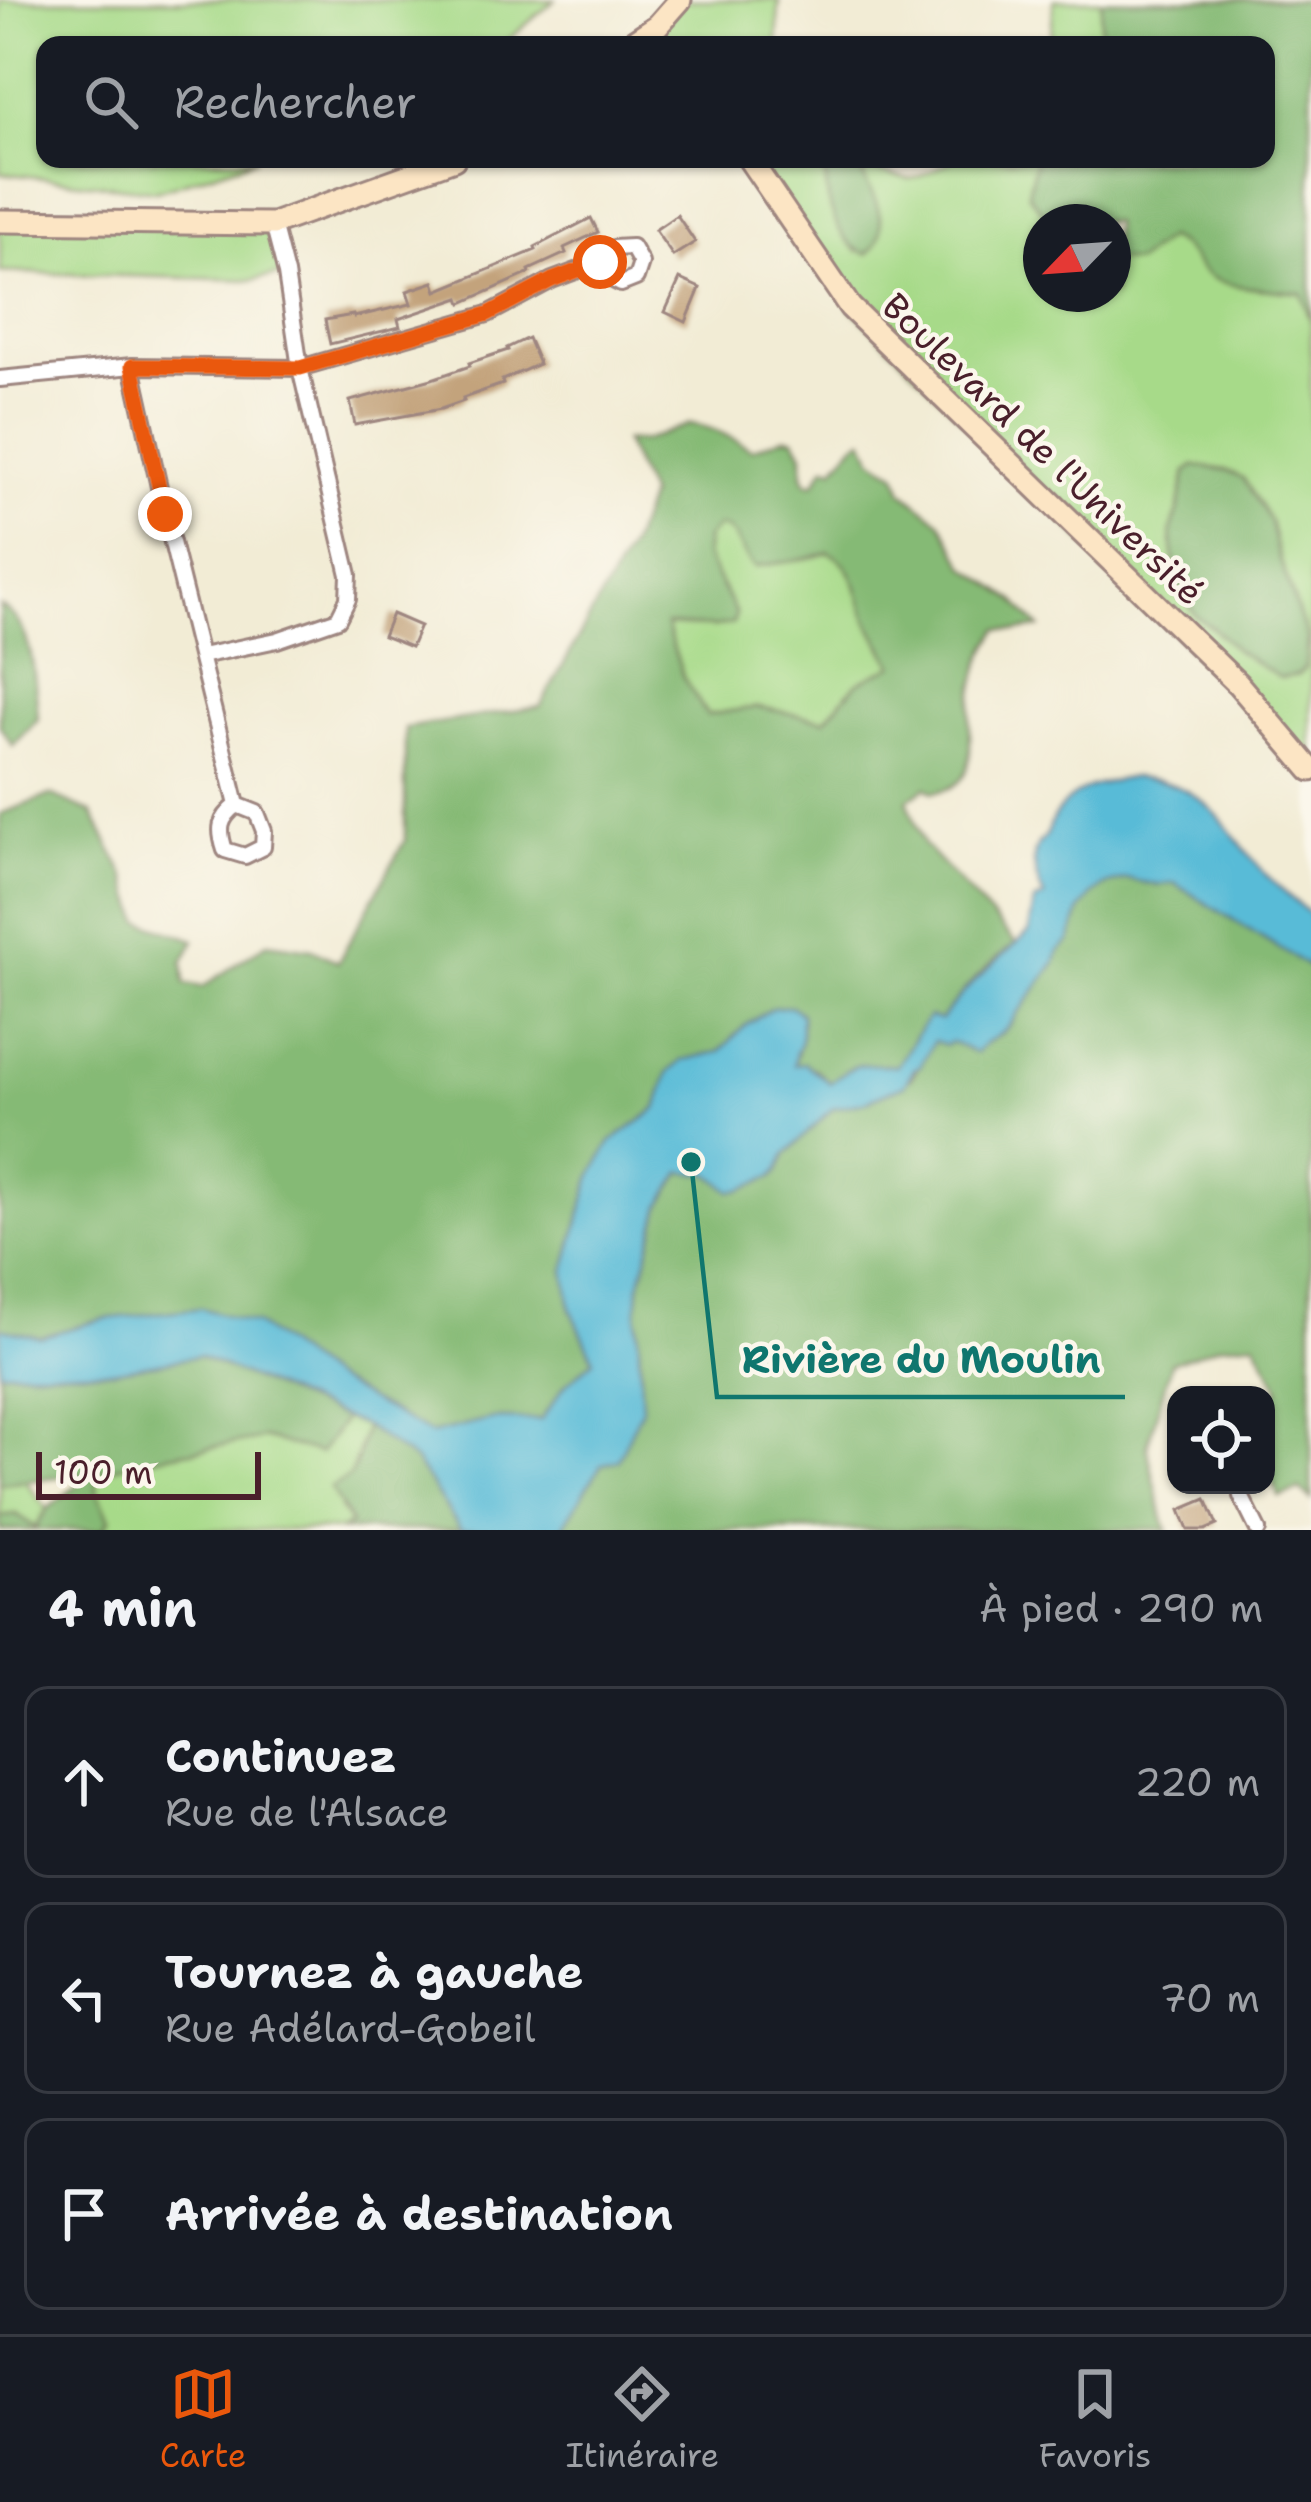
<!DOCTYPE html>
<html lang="fr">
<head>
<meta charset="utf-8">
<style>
  :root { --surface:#171b24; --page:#242831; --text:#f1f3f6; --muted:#9ea1a6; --line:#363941; --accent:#ea580c }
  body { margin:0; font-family:"Shantell Sans",sans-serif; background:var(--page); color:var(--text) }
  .controls { position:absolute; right:36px; bottom:36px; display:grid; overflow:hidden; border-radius:24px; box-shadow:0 3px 9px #0004 }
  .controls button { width:108px; height:108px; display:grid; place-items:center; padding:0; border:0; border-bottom:3px solid var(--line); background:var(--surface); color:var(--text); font:60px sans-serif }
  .compass { position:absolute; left:1023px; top:204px; width:108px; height:108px; border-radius:50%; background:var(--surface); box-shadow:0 3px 9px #0004; rotate:245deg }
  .scale { position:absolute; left:36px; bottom:30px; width:225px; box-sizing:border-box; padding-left:12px; border:6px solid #4a1f2b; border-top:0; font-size:33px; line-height:42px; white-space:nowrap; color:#4a1f2b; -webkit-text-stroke:9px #fbf7ec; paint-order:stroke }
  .stop { position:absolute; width:36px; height:36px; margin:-27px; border:9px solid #ea580c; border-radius:50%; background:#fff }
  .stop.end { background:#ea580c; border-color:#fff; box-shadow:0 3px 12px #0008 }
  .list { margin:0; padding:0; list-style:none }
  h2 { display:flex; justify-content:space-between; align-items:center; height:156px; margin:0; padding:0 48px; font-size:51px }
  h2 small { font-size:39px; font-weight:400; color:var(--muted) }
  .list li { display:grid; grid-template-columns:78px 1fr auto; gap:36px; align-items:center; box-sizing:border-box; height:192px; margin:0 24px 24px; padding:0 24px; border:3px solid var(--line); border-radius:24px }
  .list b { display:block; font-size:45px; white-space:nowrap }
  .list p { margin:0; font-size:39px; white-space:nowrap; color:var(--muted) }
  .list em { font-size:39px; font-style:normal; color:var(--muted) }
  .icon { flex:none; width:66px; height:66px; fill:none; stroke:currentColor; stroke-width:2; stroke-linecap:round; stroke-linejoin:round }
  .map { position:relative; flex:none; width:1311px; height:1530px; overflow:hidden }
  .search { position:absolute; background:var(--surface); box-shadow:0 3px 9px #0004; left:36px; right:36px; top:36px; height:132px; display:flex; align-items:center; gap:30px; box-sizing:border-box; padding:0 42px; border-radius:24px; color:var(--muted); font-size:45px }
  .sheet { height:804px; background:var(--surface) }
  nav { display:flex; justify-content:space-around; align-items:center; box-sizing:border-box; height:168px; border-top:3px solid var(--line); background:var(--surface); font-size:33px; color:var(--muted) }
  nav a { display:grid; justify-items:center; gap:6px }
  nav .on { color:var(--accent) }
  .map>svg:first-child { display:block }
</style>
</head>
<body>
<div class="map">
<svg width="1311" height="1530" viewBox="0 0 1311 1530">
  <rect width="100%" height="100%" fill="#fbf7ec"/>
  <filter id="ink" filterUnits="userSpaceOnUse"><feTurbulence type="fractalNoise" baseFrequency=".00833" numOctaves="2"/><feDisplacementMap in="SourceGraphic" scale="24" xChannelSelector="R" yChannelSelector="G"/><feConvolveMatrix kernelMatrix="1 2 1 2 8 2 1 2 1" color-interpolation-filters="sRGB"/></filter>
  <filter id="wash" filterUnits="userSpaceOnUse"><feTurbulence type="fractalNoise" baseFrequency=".004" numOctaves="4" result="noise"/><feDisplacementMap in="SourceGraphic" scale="48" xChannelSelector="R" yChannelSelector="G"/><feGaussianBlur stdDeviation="2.7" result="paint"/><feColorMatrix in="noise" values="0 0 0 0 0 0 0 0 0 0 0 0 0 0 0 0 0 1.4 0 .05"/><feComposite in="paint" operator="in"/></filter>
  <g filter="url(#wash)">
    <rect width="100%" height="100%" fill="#f2ecd5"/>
    <!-- green -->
    <path fill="#a7da89" stroke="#787c5a" stroke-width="3" fill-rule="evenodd" d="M0,0H555L502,45H45V159H256L156,191L0,173Z
      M680,0H779L777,45H671L658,25Z
      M1054,0H1102L1100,45H1050Z
      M749,159H803L826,176C825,204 838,232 857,251L881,220L863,175L873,170L909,179L919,177L956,159H1072L1035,162L1028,194L1052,222H1041V294H1113V260L1136,262L1166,238C1195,249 1188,261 1208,275C1226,289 1277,290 1301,293L1311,321V770L850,307ZM1194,466L1225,470L1270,521L1276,548L1307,638L1305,668L1237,651L1213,628L1196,616L1181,591L1175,571L1171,531L1178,511L1186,472Z
      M0,221L273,224L286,274L251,280L0,272Z
      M718,526C740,530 739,554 755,566C782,561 804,562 829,552C857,568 858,593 869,621C874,636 886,651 894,666L857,683L825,720L758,707L707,715L683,677L665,625L715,627L736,614L706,557V538Z
      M345,1418L365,1426C359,1455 348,1481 340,1509L351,1523L341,1530H102L110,1519L97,1491L95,1472L149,1458L263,1438L320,1452Z
      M24,1479L47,1509L36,1528L16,1514L0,1516V1484Z"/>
    <!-- forest -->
    <path fill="#85ba75" stroke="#686c50" stroke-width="3" fill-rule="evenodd" d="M1102,0H1311V321L1301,293C1276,289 1232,289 1211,277C1191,265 1194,249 1167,238L1136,262L1113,260V222H1052L1028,194L1035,161L1266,159V45H1100Z
      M803,159H852C869,184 898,231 867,254C838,245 826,203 826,176Z
      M690,424C711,426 733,438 751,449L785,437L794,438L803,454V475L807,483H815L825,466L834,468L856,443L864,439L873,458L897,474L903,492L941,522L966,567L1014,600L1040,628L1018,631L999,629C991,642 981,657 978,671C974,686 971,703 970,719C969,752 978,787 933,792L926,787L907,800L924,845L1016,943C987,965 962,990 941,1020L929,1018C915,1032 909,1049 897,1066C866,1064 854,1060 830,1083L815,1069L793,1066L801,1041V1015L746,1025L719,1052L683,1060L669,1072L657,1109L611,1142L571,1309L594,1360L565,1385L541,1420L494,1419L431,1434L330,1378L104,1319L40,1337L0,1328V814L51,795L92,813L126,877L140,921L195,940L183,962L185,984L203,987L267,943L312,949L338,962L405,840V728L540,707L634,538L649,496L624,441H643ZM719,526C740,530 739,555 755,567C782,561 804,562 829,552C863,572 855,602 873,630C880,642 887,653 894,665L857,683L825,720L758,707L707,715L683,677L666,625L715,627L733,623L736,614L706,557V538Z
      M1194,466L1225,470L1243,478L1270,521L1276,548L1307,638L1305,668L1298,675L1280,678L1237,651L1213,628L1196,616L1181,591L1175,571L1171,531L1178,511L1186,472Z
      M0,606C35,623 35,684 38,719L13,746L0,726Z
      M1126,879L1157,885L1174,883L1311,968V1500L1300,1490L1279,1497C1258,1459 1263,1426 1279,1387L1255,1342L1220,1345L1171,1363L1147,1447L1163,1519L1168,1530H561L601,1465L641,1376L637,1310L639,1288L661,1205L683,1171L710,1174L731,1190H741L772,1177L778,1171L787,1153L833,1108L864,1102L911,1078L934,1041L983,1044L998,1036L1012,1023L1016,1013L1023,1007L1055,963L1059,951L1070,941L1080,910L1092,895L1105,885Z
      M198,1356L345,1418L320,1453L263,1438L162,1456L96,1472L97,1491L110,1520L102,1530H0V1516L16,1514L36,1528L47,1509L92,1474L0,1484V1371H112Z
      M365,1426L415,1461L461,1530H341L351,1523L330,1488L349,1477L357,1462Z"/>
    <!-- water -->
    <path fill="#59bbd7" stroke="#526d81" stroke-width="3" d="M1133,777C1207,783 1218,819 1261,869C1275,886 1294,900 1311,915V968L1174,883L1157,885L1126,879L1105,885L1092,895L1080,910L1070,941L1059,951L1055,963L1023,1007C1015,1014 1013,1022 1006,1029C996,1039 984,1041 976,1053L951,1042L946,1045L934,1041L920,1066L914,1069L904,1085L864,1102L833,1108L787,1153L778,1171L772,1177L741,1190L731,1191L710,1174L682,1172L661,1205L639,1288L637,1310L642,1408L618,1460L601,1465L561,1530H461L415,1461L365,1426L199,1356L112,1371H0V1328L40,1337L104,1319L201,1308L256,1324L330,1378L431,1434L494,1419L541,1420L565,1385L594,1360L571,1309L565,1270L592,1175L611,1142L657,1109L668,1073L683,1060L719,1052L746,1025L772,1008L791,1006L801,1014V1041L796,1053L794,1065L805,1063L830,1083C855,1060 866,1064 897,1066C909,1049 916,1032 929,1017L941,1020C966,984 998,961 1029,932L1034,902L1044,897C1037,882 1029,858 1039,843C1041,841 1044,839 1046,836C1049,831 1050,824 1053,819C1071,788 1099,783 1133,777Z"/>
    <g id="blocks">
      <!-- building -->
      <path fill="#c3a37c" d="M677,215L695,242L673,256L655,230Z
        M591,218L598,232L564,248L566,253L529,270L530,273L462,303L460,298L398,319L400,327L330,344L325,320L353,315L354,317L411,304L407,291L434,282L437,291L536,250L535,247Z
        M680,279L700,288L686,322L665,312Z
        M528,338L539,364L502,380L503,384L463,398L464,401L441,409L355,425L350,401L432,379L470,366L469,363L508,350L507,348Z
        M392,614L420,626L411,647L383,636Z
        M1206,1499L1217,1525L1205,1530H1188L1180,1510Z"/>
    </g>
  </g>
  <g filter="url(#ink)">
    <use href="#blocks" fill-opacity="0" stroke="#9e8680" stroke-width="3"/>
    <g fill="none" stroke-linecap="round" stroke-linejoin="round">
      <defs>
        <path id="minor" d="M132,366L165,514L237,805
          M0,379L132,366L300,368L488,314L552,280L600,262L613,248L632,247L641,263L636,278L621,284L607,277L600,262
          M201,656L277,640L338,619L348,599L349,575L300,368L286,274L273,224
          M237,805L257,813L264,831L263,847L245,856L225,850C218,829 219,819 237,805Z
          M1241,1496L1258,1530"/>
        <path id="secondary" d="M628,45L658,25L680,0
          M749,159L850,307L1238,684L1311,770
          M0,221L273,224L454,159"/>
      </defs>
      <!-- minor casing -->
      <use href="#minor" stroke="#9e8680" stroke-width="20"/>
      <!-- secondary casing -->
      <use href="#secondary" stroke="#9e8680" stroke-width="27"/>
      <!-- minor -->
      <use href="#minor" stroke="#fff" stroke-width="14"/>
      <!-- secondary -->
      <use href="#secondary" stroke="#fce5c4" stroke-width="21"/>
    </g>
  </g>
  <g fill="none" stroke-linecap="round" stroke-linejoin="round" filter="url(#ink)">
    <!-- route -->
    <path stroke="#ea580c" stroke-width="15" d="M165,514L132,366L300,368L488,314L552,280L600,262"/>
  </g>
  <g text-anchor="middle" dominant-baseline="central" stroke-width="9" stroke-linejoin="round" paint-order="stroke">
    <!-- street labels -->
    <g font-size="36" fill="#4a1f2b" stroke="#fbf7ec">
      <text transform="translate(1043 449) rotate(44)">Boulevard de l'Université</text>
    </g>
  </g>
  <!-- callouts -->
  <path fill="none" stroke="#0f766e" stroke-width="4.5" d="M691 1162L717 1397H1125"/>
  <circle fill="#0f766e" stroke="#fbf7ec" stroke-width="4.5" cx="691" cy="1162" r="12"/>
  <g font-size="39" text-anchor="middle" font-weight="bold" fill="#0f766e" stroke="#fbf7ec" stroke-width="9" stroke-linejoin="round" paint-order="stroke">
    <text x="921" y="1373">Rivière du Moulin</text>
  </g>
</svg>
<div class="controls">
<button><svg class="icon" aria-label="locate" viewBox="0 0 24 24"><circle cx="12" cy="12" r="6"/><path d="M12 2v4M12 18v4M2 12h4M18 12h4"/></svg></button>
</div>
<svg class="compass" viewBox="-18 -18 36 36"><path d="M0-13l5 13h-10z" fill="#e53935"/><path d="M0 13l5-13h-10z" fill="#9ea1a6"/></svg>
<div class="scale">100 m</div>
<div class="stop" style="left:600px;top:262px"></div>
<div class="stop end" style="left:165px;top:514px"></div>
<div class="search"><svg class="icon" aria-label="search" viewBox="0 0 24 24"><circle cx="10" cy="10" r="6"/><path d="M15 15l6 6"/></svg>Rechercher</div>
</div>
<section class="sheet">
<h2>4 min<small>À pied · 290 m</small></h2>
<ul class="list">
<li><svg class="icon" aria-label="ahead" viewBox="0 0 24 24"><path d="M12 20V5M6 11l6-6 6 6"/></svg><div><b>Continuez</b><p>Rue de l'Alsace</p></div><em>220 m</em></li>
<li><svg class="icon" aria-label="left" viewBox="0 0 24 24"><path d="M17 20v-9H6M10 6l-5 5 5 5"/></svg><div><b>Tournez à gauche</b><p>Rue Adélard-Gobeil</p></div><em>70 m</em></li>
<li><svg class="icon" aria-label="arrive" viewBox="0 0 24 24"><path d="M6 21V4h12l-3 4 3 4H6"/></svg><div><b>Arrivée à destination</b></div></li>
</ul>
</section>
<nav>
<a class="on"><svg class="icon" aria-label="map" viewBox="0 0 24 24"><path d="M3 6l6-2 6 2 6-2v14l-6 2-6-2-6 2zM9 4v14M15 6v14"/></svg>Carte</a>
<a><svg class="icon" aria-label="directions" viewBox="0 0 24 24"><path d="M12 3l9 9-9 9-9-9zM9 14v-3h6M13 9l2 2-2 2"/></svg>Itinéraire</a>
<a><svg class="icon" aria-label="saved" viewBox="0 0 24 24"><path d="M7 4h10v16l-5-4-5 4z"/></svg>Favoris</a>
</nav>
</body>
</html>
